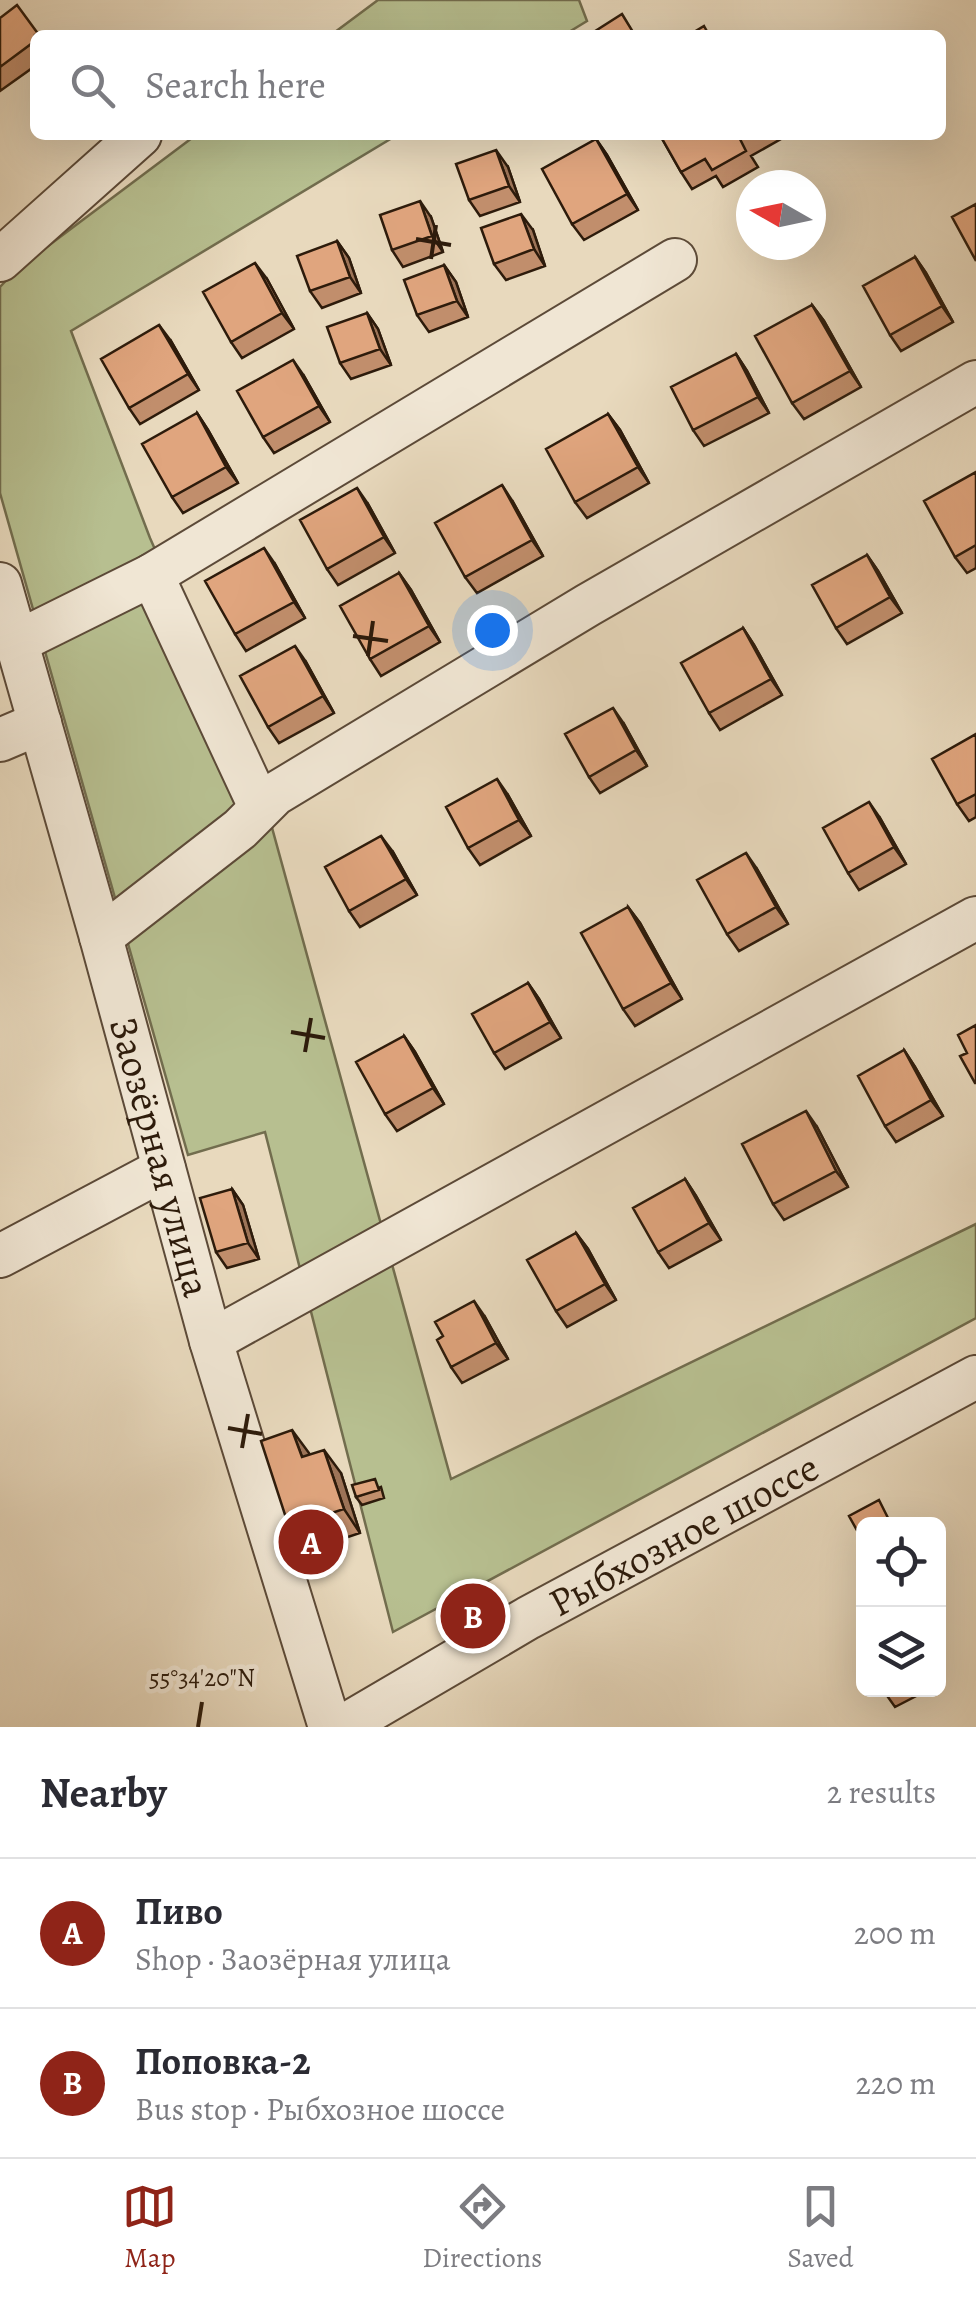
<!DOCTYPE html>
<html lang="en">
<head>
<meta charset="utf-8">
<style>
  :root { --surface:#fff; --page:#f7f7f7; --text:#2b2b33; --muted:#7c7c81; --line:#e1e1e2; --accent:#8f2418 }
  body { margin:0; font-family:Alegreya,serif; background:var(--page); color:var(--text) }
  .controls { position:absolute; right:30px; bottom:30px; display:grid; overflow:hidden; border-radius:15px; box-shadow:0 10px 40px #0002 }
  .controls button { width:90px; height:90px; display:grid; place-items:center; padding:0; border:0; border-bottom:2px solid var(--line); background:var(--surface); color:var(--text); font:50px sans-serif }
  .compass { position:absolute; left:736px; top:170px; width:90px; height:90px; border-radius:50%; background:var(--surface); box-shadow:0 10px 40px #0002; rotate:279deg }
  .you { position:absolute; left:492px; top:630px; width:35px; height:35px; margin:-25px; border:8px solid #fff; border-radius:50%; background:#1a73e8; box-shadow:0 0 0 15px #1a73e833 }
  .badge { display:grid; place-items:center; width:65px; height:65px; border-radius:50%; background:var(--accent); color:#fff; font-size:32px; font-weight:700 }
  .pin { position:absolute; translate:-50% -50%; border:5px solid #fff; box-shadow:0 2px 10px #0006 }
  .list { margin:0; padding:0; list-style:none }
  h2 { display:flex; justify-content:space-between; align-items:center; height:130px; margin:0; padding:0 40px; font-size:42px }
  h2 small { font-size:32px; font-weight:400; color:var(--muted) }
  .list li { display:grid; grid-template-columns:65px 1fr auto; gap:30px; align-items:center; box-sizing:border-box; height:150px; padding:0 40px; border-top:2px solid var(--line) }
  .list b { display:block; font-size:38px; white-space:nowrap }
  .list p { margin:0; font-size:32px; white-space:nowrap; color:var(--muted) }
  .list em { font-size:32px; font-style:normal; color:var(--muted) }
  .icon { flex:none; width:55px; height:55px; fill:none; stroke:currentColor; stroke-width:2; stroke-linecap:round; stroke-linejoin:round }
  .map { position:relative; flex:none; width:976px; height:1727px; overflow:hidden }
  .search { position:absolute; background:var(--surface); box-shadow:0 10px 40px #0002; left:30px; right:30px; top:30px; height:110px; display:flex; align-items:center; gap:25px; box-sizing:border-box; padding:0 35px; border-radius:15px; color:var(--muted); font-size:38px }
  .sheet { height:430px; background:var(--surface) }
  nav { display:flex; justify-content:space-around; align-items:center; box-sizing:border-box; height:140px; border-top:2px solid var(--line); background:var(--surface); font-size:28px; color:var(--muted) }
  nav a { display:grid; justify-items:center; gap:5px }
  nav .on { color:var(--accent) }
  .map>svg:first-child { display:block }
</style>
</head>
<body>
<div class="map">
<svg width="976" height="1727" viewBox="0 0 976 1727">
  <rect width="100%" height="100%" fill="#e8d9bd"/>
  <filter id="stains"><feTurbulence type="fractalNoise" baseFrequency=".002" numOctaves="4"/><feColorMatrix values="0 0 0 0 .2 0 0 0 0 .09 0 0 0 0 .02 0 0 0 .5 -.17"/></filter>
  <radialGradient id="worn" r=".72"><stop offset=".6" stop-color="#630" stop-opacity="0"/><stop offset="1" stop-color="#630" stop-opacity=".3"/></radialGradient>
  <!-- green -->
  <path fill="#b7bf90" stroke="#726d4e" stroke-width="2.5" d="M378,0H579L587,21L564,35H331Z
    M196,135H397L71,331L150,538L263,795L451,1479L976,1224V1318L393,1632L265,1132L188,1155L0,493V287L16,270Z"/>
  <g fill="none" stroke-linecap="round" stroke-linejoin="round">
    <defs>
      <g id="minor">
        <path d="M0,260L140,135"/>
        <path id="s1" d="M0,584L101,937L211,1341L330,1727"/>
        <path d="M19,641L152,575"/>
        <path d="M0,740L40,723"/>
        <path d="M260,807L152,575L675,260"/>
        <path d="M101,937L240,829L275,794L588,605L976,382"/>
        <path d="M0,1256L164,1169"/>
        <path d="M211,1341L976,918"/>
        <path id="s2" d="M342,1727L528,1618L976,1377"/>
      </g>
    </defs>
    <!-- minor casing -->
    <use href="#minor" stroke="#5c4a38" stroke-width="46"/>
    <!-- minor -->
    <use href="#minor" stroke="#f0e6d4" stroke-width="42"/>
  </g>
  <!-- wall -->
  <path fill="#c18e6c" stroke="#2d1b0b" stroke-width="2.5" d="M0,18L35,35V66L0,91Z
    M660,135H788L751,156L758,167L723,187L716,176L692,189L681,172Z
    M596,139L607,155L638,210L584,240L572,224Z
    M508,167L520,202L480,216L469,200Z
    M431,217L443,252L403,267L392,250Z
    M533,230L545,266L506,280L494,264Z
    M337,241L349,258L361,293L322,308L310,291Z
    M915,257L926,273L953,322L901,351L890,335Z
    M444,265L456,282L468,317L429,332L417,315Z
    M267,279L294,329L242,358L231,342Z
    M812,305L824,321L861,387L804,419L792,403Z
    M367,313L378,329L391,365L351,379L340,363Z
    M171,341L199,390L140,424L129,408Z
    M736,354L747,371L769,413L704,446L693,430Z
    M304,376L330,422L274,453L263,437Z
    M197,413L208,430L238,483L183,513L172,497Z
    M608,414L620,430L649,483L587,518L575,502Z
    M976,472V568L967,573L955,557Z
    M513,502L543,556L477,593L465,577Z
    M368,504L395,553L338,585L327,569Z
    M867,555L878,571L902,613L847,644L836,628Z
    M275,564L305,618L246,651L235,634Z
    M399,573L411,590L440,642L381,676L370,659Z
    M743,628L754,645L782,695L720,730L709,713Z
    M306,662L334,713L279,743L268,727Z
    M624,724L647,766L600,793L589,777Z
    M976,734V817L969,821L957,804Z
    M508,795L531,836L480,865L468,848Z
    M880,818L906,864L859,890L848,873Z
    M393,852L417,895L360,927L349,911Z
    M757,869L788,924L739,951L727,934Z
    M628,907L640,923L682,999L635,1026L623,1009Z
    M528,983L539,999L561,1038L505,1069L494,1053Z
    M404,1036L415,1052L444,1104L397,1131L385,1114Z
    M904,1050L915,1067L943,1116L896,1142L885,1126Z
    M817,1127L848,1187L784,1220L773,1204Z
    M685,1179L696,1196L721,1240L669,1268L658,1252Z
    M232,1189L243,1205L259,1259L227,1268L216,1252Z
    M576,1233L588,1249L616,1300L567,1327L556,1311Z
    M485,1317L508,1359L462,1383L451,1367Z
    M309,1455L341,1473L360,1533L306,1551L289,1527Z
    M381,1487L384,1498L362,1505L356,1497Z
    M883,1690H923L924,1692L895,1707Z"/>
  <!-- shaded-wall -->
  <path fill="#9d7458" stroke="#2d1b0b" stroke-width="2.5" d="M596,139L607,155L638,210L627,194Z
    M496,150L508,167L520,202L509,186Z
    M420,201L431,217L443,252L432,236Z
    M521,214L533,230L545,266L534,249Z
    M337,241L349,258L361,293L350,277Z
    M915,257L926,273L953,322L942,306Z
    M255,263L267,279L294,329L282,313Z
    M444,265L456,282L468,317L457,301Z
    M812,305L824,321L861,387L850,371Z
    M367,313L378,329L391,365L380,349Z
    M159,325L171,341L199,390L188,374Z
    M736,354L747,371L769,413L758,397Z
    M293,360L304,376L330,422L319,406Z
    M197,413L208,430L238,483L226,467Z
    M608,414L620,430L649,483L638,467Z
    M502,485L513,502L543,556L532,540Z
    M357,488L368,504L395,553L384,537Z
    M264,548L275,564L305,618L294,602Z
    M867,555L878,571L902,613L890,597Z
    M399,573L411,590L440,642L429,626Z
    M743,628L754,645L782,695L771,679Z
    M295,646L306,662L334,713L323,696Z
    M613,708L624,724L647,766L636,750Z
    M497,779L508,795L531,836L519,820Z
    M869,802L880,818L906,864L894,847Z
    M381,836L393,852L417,895L406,879Z
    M746,853L757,869L788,924L776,907Z
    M628,907L640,923L682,999L671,983Z
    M528,983L539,999L561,1038L550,1022Z
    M404,1036L415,1052L444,1104L433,1088Z
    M904,1050L915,1067L943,1116L931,1100Z
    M806,1111L817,1127L848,1187L836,1171Z
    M685,1179L696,1196L721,1240L709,1223Z
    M232,1189L243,1205L259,1259L248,1243Z
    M576,1233L588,1249L616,1300L605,1284Z
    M474,1301L485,1317L508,1359L496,1343Z
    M292,1430L309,1453L318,1481L302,1457Z
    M324,1450L341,1473L360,1533L344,1509Z"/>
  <!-- building -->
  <path fill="#e0a57e" stroke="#2d1b0b" stroke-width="2.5" d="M17,5L39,35H35V41L0,67V18Z
    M622,14L633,32L628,35H589Z
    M704,26L709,35H689Z
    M660,135H748L740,139L746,151L712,170L705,159L681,172Z
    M596,139L627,194L572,224L542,169Z
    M496,150L509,186L469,200L456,164Z
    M420,201L432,236L392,250L380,215Z
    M976,204V261L952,217Z
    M521,214L534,249L494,264L481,228Z
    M337,241L350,277L310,291L297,256Z
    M915,257L942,306L890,335L863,286Z
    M255,263L282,313L231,342L203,292Z
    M444,265L457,301L417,315L404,280Z
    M812,305L850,371L792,403L755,336Z
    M367,313L380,349L340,363L327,327Z
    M159,325L188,374L129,408L101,359Z
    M736,354L758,397L693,430L671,387Z
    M293,360L319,406L263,437L237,391Z
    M197,413L226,467L172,497L142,444Z
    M608,414L638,467L575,502L546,449Z
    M976,472V545L955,557L924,501Z
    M502,485L532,540L465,577L435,523Z
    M357,488L384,537L327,569L300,520Z
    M264,548L294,602L235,634L205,581Z
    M867,555L890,597L836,628L812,585Z
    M399,573L429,626L370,659L340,606Z
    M743,628L771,679L709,713L681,663Z
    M295,646L323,696L268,727L240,676Z
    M613,708L636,750L589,777L565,734Z
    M976,734V794L957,804L932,759Z
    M497,779L519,820L468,848L446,807Z
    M869,802L894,847L848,873L823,828Z
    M381,836L406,879L349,911L325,867Z
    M746,853L776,907L727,934L697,880Z
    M628,907L671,983L623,1009L581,933Z
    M528,983L550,1022L494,1053L472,1014Z
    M976,1025V1083H975L960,1056L967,1053L958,1035Z
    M404,1036L433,1088L385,1114L356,1062Z
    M904,1050L931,1100L885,1126L858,1076Z
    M806,1111L836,1171L773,1204L742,1144Z
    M685,1179L709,1223L658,1252L633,1208Z
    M232,1189L248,1243L216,1252L200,1198Z
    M576,1233L605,1284L556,1311L527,1260Z
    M474,1301L496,1343L451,1367L437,1340L443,1336L435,1322Z
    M292,1430L302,1457L324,1450L344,1509L289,1527L261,1441Z
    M375,1479L379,1490L356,1497L352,1485Z
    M879,1500L891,1524H864V1543L849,1516Z
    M864,1637V1650L858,1639Z"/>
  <!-- ticks -->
  <path fill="none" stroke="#2d1b0b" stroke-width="4" d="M416,239L451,245M431,259L436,225M353,636L388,641M368,656L373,621M291,1032L325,1038M305,1052L311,1018M228,1428L262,1434M242,1448L248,1414M198,1727L202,1702"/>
  <g text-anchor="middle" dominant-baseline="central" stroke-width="9" stroke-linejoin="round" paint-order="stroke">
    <!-- street labels -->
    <g font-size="40" fill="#2d1b0b" stroke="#f0e6d4">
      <text stroke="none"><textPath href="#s1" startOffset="595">Заозёрная улица</textPath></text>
      <text stroke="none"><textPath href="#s2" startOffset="392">Рыбхозное шоссе</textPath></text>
    </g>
  </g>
  <g font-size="25" text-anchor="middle" fill="#2d1b0b" stroke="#f0e6d4" stroke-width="9" stroke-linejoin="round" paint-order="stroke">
    <text x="202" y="1686">55°34'20"N</text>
  </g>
  <rect width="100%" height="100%" filter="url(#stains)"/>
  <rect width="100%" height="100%" fill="url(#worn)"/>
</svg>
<div class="controls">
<button><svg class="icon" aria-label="locate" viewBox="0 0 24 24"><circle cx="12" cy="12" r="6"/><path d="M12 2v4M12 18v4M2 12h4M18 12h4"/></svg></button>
<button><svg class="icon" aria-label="layers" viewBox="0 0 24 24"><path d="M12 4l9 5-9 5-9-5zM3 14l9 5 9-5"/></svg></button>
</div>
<svg class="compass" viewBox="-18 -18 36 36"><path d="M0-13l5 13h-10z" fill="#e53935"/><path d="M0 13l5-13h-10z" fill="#7c7c81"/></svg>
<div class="you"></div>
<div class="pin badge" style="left:311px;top:1542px">A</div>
<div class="pin badge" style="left:473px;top:1616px">B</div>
<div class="search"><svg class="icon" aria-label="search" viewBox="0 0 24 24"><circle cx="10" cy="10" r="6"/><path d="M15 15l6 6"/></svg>Search here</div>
</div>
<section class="sheet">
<h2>Nearby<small>2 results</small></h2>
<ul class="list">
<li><span class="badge">A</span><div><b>Пиво</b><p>Shop · Заозёрная улица</p></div><em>200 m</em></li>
<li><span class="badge">B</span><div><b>Поповка-2</b><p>Bus stop · Рыбхозное шоссе</p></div><em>220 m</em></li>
</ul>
</section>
<nav>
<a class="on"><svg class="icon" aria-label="map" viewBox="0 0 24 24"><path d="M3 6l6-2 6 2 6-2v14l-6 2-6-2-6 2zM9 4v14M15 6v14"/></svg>Map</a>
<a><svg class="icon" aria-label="directions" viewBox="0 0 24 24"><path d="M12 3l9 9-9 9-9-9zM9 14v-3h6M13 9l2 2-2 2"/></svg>Directions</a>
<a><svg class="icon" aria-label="saved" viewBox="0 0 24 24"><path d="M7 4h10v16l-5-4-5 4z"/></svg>Saved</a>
</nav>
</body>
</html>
